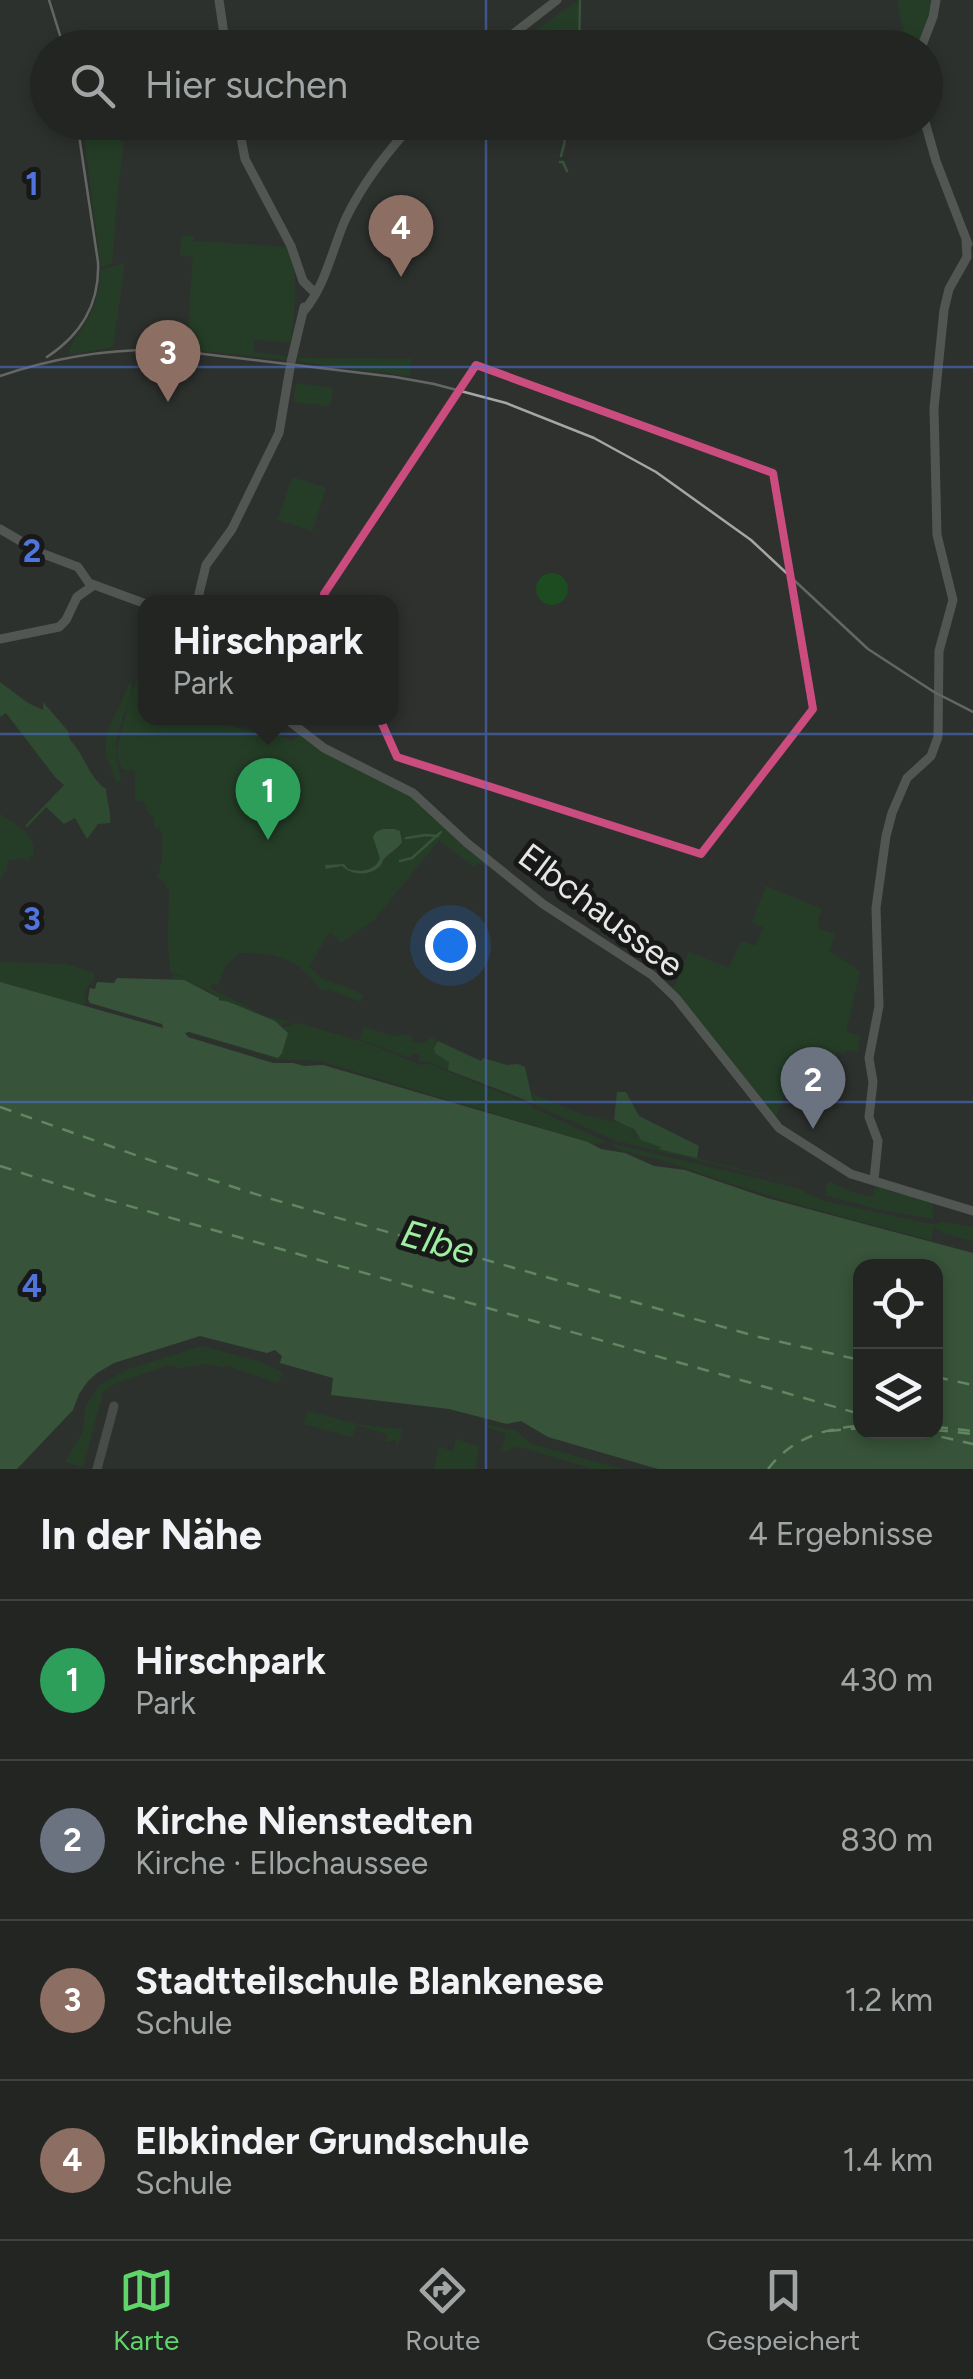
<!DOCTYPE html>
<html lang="de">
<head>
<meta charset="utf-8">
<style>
  :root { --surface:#222522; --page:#2a2d2a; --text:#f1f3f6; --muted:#a2a5a5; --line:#3f4240; --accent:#60d56a }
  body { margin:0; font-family:Figtree,sans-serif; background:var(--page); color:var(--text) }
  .controls { position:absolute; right:30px; bottom:30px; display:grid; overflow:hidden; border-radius:20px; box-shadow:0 5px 15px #0003 }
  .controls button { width:90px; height:90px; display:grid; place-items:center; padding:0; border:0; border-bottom:2px solid var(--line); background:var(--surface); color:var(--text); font:50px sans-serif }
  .you { position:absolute; left:450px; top:945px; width:35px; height:35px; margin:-25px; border:8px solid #fff; border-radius:50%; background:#1a73e8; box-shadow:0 0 0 15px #1a73e833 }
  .badge { display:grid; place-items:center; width:65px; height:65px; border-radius:50%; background:var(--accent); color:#fff; font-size:32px; font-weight:700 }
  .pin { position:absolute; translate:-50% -82px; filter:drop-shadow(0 2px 5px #0008) }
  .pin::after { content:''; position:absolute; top:52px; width:35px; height:30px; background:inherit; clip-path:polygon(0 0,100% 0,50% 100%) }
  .popup { position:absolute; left:138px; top:595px; width:260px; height:130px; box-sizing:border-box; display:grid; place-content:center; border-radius:20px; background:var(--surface); filter:drop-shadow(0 2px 8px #0005); font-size:32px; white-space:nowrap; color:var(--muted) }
  .popup b { font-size:38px; color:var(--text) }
  .popup::after { content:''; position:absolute; left:50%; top:100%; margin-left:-20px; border:20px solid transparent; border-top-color:var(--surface) }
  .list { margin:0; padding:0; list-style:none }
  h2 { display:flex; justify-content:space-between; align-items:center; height:130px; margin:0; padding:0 40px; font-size:42px }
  h2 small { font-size:32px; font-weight:400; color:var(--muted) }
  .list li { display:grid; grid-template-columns:65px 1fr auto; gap:30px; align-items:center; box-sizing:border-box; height:160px; padding:0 40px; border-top:2px solid var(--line) }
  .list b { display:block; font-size:38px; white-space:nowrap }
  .list p { margin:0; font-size:32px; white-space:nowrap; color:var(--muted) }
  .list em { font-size:32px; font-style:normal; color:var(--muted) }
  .icon { flex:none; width:55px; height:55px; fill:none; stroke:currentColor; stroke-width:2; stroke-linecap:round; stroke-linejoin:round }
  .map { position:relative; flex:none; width:973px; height:1469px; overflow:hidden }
  .search { position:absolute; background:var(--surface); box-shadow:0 5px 15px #0003; left:30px; right:30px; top:30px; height:110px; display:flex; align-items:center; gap:25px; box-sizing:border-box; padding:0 35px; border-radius:55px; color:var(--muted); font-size:38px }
  .sheet { height:770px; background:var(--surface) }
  nav { display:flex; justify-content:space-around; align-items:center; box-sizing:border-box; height:140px; border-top:2px solid var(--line); background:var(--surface); font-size:28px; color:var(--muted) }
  nav a { display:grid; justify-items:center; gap:5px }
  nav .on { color:var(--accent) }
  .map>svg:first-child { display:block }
</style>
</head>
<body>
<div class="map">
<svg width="973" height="1469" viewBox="0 0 973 1469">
  <rect width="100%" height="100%" fill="#2e312e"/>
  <!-- green -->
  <path fill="#1c4c20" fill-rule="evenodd" d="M579,0L576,47H512Z
    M899,0H934L918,47H908L898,7Z
    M122,126L120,130L121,142L124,143L118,188L112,263L101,267L83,128L106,129Z
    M182,235L194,237V241L288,247C298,279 296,309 290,342L254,340L253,352L288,357L287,360L178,348H149V345H187L193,257L180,255Z
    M125,263L113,347L69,355C71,342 77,336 84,326C95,308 100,290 101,270Z
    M300,358L412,359L410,376L295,361Z
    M296,383L333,388L330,406L293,402Z
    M292,477L326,488L312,531L278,520Z
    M536 589a16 16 0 1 1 32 0a16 16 0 1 1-32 0Z
    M137,679L145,687L146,718H222L220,722C233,727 244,729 257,733L259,728L293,741L300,734L403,789L488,860L485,866L478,863L475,867L439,840L374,920L341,943L331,933L327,936L309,967L324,980L345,986L363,995L361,1002L328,989L321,990C300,959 275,952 240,953L225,966L219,984H212L210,987L205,985L264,1016L291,1022L281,1025L229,1002C217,1000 218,996 207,990C196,985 184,981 172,980L173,975L189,978L170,972L168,944L169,891L163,881L157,877C163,863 164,845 161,830L154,827V818L147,811L145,802L135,800V771L122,769L116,753L129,703C115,733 112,748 121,781H116C114,773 109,765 107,757C100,733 122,708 128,685H132L130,699ZM383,829L401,832C404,852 395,847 385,858C383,860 382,863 380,865C370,877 352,876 342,866L330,869L328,864L345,865L349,870C362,872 373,871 380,859L374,843Z
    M0,814C16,825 37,833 33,856H30L27,862L26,858L8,861L6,871L0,879Z
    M766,886L822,909L818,920L819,929L835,934L829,951L860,971L846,1032L860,1036L857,1052L846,1050L845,1053L836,1052L835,1056L823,1053L814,1074L796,1067L775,1119L673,990L689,952L729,968L741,941L756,946L763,927L752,923Z
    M0,962L65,964L94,973V979C89,987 81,990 86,1003L80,1006L0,982Z
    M298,1023L370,1044L420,1065L429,1064L531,1105L533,1108L608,1143L603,1142L595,1144L320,1061L276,1059L188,1032L278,1058L282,1053L288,1033L282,1028Z
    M364,1027L392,1036L411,1035L412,1042C421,1046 426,1042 434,1036L437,1042L434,1048L449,1061L448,1070L429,1062L419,1061V1054L414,1053L410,1058L360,1039Z
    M532,1094L584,1115L628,1125C633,1129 634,1133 638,1137C644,1142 651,1142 658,1144L661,1149L807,1186L617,1141L540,1107L533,1103Z
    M613,1144L804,1190L805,1193L824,1201L935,1225L941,1222L973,1227V1241L945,1234L934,1227L931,1240C848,1219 764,1196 683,1167C661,1159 638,1155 615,1148Z
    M828,1181C843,1189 857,1195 873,1197L875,1185L891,1192L929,1199L933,1204V1219L877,1209L825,1195Z
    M202,1346L261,1362L280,1371L282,1375L278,1383L225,1365L224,1368L207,1364L180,1368L169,1365L116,1383L103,1392L83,1467L65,1462L82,1434L86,1406L99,1386L126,1370Z
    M307,1411L361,1425L402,1429L398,1445L395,1440L386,1442L387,1434L356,1425L352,1437L304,1424Z
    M488,1425L515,1430L531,1444L622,1469H593L524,1448L515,1447L507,1451L502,1450L506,1433L488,1428Z
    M456,1439L479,1447L475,1469H434L439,1447L453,1451Z"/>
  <!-- forest -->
  <path fill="#2f6934" d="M0,682L28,703L43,710V702L68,731L70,740C84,754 89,778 106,789C107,802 111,810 110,823L98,824L87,839L75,818L64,824L46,807L27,827L25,826L64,785L55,777L6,713L0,717Z
    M438,1041L481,1061L483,1058L507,1065L518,1064L525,1067L533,1103L448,1070L449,1062L435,1053L434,1048Z
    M617,1092H626L639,1116L699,1146L697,1158L659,1149L661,1147L641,1140L634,1129L614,1120Z"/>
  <!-- water -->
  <path fill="#447d47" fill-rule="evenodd" d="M383,829H394L400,831L402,842C397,850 390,852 384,859C382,861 382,864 380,866C369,877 351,875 342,866L326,869L325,865L344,864L348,869C361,872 373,872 380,859L373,837L376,832Z
    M117,978L184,980L219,998V1000L229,1002L275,1021L288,1033L282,1053L278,1058L189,1032L185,1033L188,1037L273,1063H293L304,1066L323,1065L588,1142L601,1149L625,1153L654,1166L685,1170L767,1198L973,1253V1469H658L548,1437L521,1421L507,1424L449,1409L331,1395L333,1378L280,1363L282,1356L275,1350L267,1353L200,1336L114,1363L97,1373L88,1381L79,1394L73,1410L17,1469H0V982L163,1028L162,1024L90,1003L88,999L90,988L95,989L97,982L114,983ZM860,1266H936V1432H860Z"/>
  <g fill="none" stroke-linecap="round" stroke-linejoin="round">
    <!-- stream -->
    <path stroke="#447d47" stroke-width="2.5" d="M579,48L580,1
      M561,156L564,145L567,122
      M560,162H563L567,171
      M406,838L426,835L438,836
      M400,861L412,858L441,832"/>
    <!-- ferry -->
    <path stroke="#9eefa1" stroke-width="2.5" stroke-dasharray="12 10" stroke-linecap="butt" d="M0,1107L161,1164L268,1198L673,1313L759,1337L860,1360
      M0,1166L94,1196L860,1414
      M936,1377L973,1385
      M936,1427L973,1431
      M936,1430L973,1434
      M829,1431L860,1428
      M920,1432L973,1444
      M768,1469C791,1439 824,1428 860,1426"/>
    <!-- taxiway -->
    <path stroke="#6a6c6a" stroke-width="9" d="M97,1469L114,1406"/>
    <!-- secondary -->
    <path stroke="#7f837f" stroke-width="9" d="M219,0L226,48
      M495,48L557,0
      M921,48L933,17L936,0
      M238,122L245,159L291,246L303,281L312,290
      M925,122L936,161L968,244
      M304,311C326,285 332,249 346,218C364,181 387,153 414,122
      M291,362L304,307
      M0,529L41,553L78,567L89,583L146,604
      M197,602L206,565L232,529L279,433L290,368
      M0,639L59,627L66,620L77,597L94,585
      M285,718L324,748L413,793L467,843L543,904L652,975L676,998L779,1128L851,1174L973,1211
      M874,1180L878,1141L869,1117L873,1082L869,1058L879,1006L876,908L886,836L892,813L907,778L931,756L938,737L939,651L953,600L937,535L934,408L944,310L949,289L967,257L966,240"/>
    <!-- tram -->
    <path stroke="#a5a7a5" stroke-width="2.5" d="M49,0L64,48
      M47,357C81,335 100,303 98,262L77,122
      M0,376C56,357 111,348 170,350L395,377L434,384L506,403L594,438L656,472L751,540L868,649L934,692L973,712"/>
  </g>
  <!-- marked area -->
  <path d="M0 0H973V1469H0ZM476,365L773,473L813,709L701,854L397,757L324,594Z" fill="#2e312e" fill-opacity=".55" fill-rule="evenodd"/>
  <path fill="none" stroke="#cb4c7e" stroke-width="8" stroke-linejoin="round" d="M476,365L773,473L813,709L701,854L397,757L324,594Z"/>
  <!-- grid -->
  <path fill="none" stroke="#4f74db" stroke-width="2.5" stroke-opacity="0.55" d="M486,0V48M486,122V1469M0,367H973M0,734H973M0,1102H973"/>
  <g text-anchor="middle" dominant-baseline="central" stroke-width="10" stroke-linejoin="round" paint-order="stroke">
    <!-- street labels -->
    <g font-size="35" fill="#e5e7e5" stroke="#171817">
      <text transform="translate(601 910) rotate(37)">Elbchaussee</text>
    </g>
    <!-- water labels -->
    <g font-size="38" font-style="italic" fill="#9eefa1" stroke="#171817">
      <text transform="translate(438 1242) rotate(16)">Elbe</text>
    </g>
  </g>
  <g font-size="32" text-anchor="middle" font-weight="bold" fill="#4f74db" stroke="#171817" stroke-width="10" stroke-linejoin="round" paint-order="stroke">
    <text x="32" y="195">1</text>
    <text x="32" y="562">2</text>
    <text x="32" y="930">3</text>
    <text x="32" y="1297">4</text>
  </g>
</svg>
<div class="controls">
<button><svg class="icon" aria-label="locate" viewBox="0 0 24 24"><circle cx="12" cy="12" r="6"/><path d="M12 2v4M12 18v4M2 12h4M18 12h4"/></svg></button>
<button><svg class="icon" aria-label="layers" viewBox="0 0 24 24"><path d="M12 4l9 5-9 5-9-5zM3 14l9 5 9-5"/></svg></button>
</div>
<div class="you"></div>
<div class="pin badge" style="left:268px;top:840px;background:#2e9e5b">1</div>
<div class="popup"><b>Hirschpark</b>Park</div>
<div class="pin badge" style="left:813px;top:1129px;background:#6b7280">2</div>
<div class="pin badge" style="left:168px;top:402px;background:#8d6e63">3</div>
<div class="pin badge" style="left:401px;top:277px;background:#8d6e63">4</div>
<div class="search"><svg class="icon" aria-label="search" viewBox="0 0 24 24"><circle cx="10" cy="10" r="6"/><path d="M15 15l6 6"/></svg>Hier suchen</div>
</div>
<section class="sheet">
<h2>In der Nähe<small>4 Ergebnisse</small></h2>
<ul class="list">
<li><span class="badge" style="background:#2e9e5b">1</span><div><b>Hirschpark</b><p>Park</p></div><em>430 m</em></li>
<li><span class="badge" style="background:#6b7280">2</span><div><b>Kirche Nienstedten</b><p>Kirche · Elbchaussee</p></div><em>830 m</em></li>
<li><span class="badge" style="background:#8d6e63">3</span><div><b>Stadtteilschule Blankenese</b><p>Schule</p></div><em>1.2 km</em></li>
<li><span class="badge" style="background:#8d6e63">4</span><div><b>Elbkinder Grundschule</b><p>Schule</p></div><em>1.4 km</em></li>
</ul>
</section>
<nav>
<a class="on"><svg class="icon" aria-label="map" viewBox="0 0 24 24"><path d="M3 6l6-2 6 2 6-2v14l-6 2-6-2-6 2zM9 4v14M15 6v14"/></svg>Karte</a>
<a><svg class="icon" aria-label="directions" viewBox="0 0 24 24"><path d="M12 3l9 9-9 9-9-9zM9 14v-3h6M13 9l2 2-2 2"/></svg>Route</a>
<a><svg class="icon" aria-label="saved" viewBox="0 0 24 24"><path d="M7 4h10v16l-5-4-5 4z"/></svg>Gespeichert</a>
</nav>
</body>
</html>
